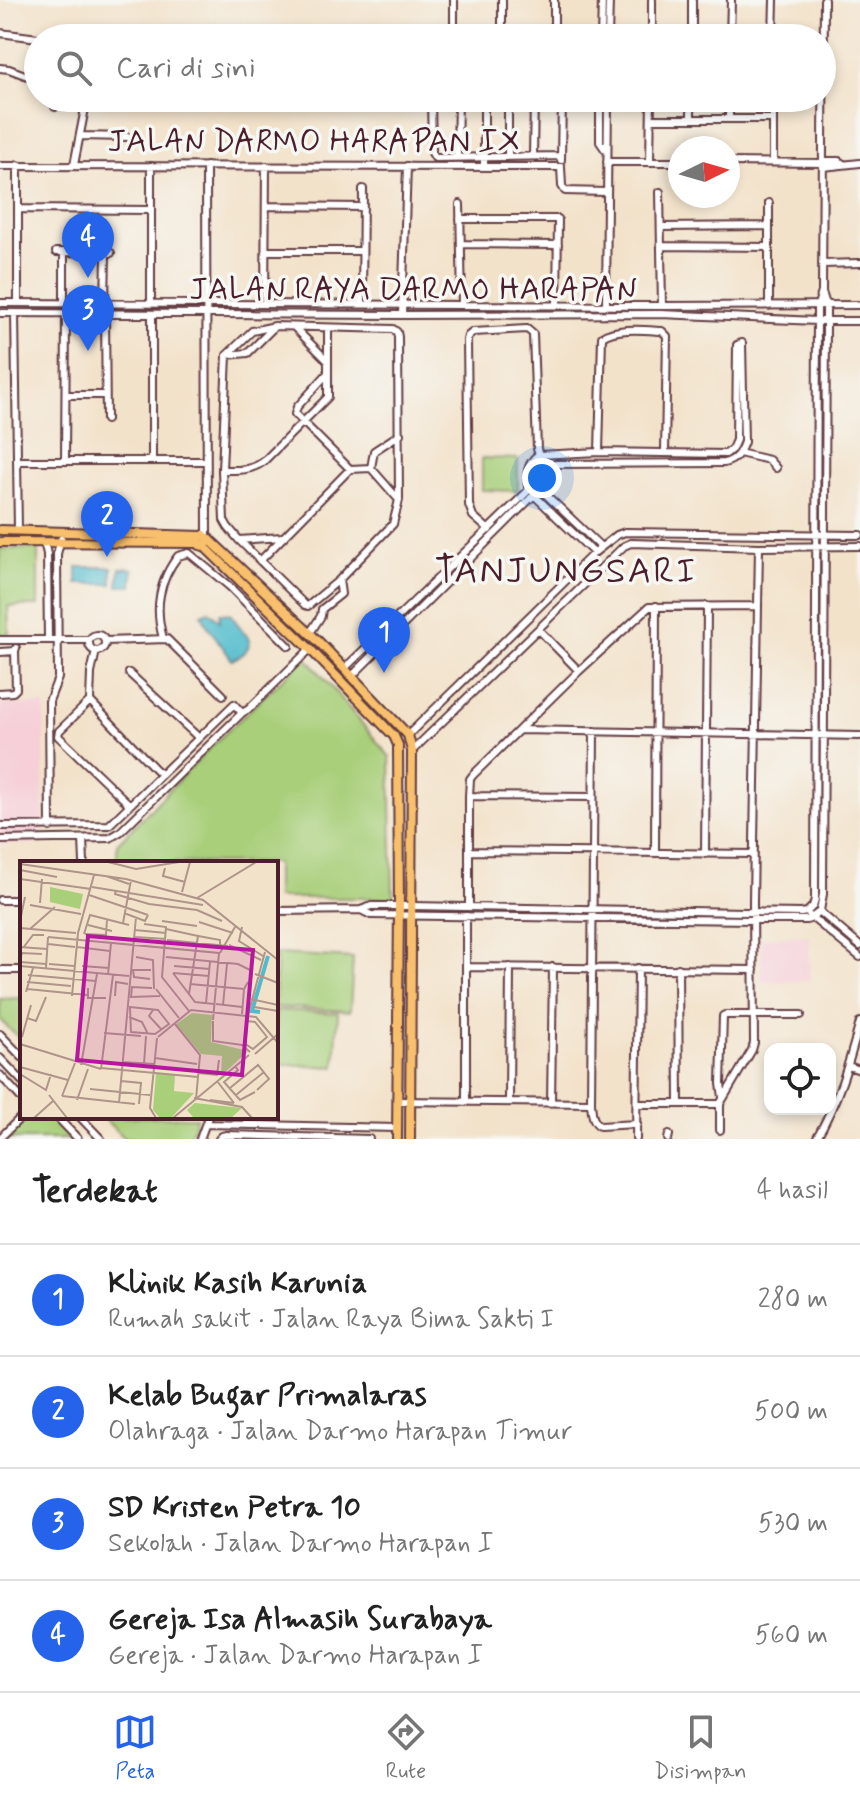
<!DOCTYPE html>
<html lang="id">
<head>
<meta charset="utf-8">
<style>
  :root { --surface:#fff; --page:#f6f6f6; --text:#222; --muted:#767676; --line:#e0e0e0; --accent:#2563eb }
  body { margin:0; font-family:Mynerve,sans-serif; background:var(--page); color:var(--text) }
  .controls { position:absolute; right:24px; bottom:24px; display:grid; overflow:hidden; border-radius:16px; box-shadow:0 4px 12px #0003 }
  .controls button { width:72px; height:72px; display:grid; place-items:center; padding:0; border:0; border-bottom:2px solid var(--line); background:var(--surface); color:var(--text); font:40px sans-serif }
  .compass { position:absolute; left:668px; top:136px; width:72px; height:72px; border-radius:50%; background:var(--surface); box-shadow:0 4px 12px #0003; rotate:85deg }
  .you { position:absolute; left:542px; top:478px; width:28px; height:28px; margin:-20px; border:6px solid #fff; border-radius:50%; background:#1a73e8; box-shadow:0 0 0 12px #1a73e833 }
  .badge { display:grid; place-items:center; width:52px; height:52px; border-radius:50%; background:var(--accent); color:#fff; font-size:26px; font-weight:700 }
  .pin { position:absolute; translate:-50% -66px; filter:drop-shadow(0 2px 4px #0008) }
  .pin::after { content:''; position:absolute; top:42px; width:28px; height:24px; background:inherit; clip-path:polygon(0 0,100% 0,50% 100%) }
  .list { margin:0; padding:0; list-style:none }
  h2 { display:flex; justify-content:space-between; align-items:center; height:104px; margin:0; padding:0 32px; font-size:34px }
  h2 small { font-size:26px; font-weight:400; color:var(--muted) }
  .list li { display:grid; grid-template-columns:52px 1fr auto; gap:24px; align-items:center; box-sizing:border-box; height:112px; padding:0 32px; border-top:2px solid var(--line) }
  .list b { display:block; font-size:30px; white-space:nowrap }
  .list p { margin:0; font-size:26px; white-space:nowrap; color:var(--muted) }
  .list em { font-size:26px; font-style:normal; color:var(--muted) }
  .icon { flex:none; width:44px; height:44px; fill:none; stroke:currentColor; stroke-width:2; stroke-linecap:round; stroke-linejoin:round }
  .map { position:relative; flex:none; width:860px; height:1139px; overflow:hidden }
  .search { position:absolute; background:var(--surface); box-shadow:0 4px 12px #0003; left:24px; right:24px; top:24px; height:88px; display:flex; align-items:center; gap:20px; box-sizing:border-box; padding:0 28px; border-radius:44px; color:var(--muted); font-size:30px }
  .sheet { height:552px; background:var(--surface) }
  nav { display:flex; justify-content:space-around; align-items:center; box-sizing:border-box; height:112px; border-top:2px solid var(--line); background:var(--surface); font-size:22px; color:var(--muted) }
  nav a { display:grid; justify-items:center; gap:4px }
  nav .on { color:var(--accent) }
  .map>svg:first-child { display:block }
</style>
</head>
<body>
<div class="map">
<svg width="860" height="1139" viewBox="0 0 860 1139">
  <rect width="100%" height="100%" fill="#f6f6f2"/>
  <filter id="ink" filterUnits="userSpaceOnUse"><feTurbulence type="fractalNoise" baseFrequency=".0125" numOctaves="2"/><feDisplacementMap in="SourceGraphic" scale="16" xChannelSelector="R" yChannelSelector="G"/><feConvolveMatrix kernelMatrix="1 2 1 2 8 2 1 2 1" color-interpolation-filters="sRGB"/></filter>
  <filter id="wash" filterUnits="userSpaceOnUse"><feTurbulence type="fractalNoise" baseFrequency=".006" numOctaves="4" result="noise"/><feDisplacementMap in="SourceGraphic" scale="32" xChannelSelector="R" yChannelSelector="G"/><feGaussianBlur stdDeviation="1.8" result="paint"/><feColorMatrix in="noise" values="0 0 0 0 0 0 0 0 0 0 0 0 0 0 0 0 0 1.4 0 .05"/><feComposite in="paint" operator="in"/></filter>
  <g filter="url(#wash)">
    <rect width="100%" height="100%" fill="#f3e2ca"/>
    <!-- built -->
    <path fill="#f6cfd8" d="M0,704L45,705L42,844H0Z
      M809,935V981L761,982V938Z"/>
    <!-- green -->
    <path fill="#a9cf7a" stroke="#7a7752" stroke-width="2" d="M482,458L518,459V491L482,490Z
      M38,548V606H8L9,634H0V549Z
      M306,657L390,757L393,898H276V863H117V844L214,744Z
      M276,954L353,958L350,1011L276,1007Z
      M22,998V1041L0,1020V999Z
      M276,1010L338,1013L335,1067L276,1064Z
      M29,1117H53L75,1139H7Z
      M102,1117H196L193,1130L187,1139H125Z"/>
    <!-- water -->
    <path fill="#50bbcc" stroke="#4d6d7c" stroke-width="2" d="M77,567H112V584H77Z
      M120,568L133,569L132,586H118Z
      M209,611L220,621V613L230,614L250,640C248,652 242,655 232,660L207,625L202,614Z"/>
  </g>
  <g filter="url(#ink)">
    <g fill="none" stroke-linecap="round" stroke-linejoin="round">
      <defs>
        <path id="minor" d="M454,32V0
          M0,33L38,38
          M432,38L433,35L437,33L502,32
          M502,38V0
          M554,38V0
          M601,38L602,0
          M608,38L609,0
          M652,38V0
          M692,38V0
          M730,38L731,0
          M773,38L774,0
          M0,68L9,69L38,80
          M431,98L432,153L435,158L561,156
          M484,98V167
          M600,98V142L607,152
          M55,107L56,98
          M691,118V98
          M651,119H773
          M729,119V98
          M80,136L128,137
          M508,156V98
          M533,156L534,98
          M457,157L458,98
          M561,160L562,98
          M773,161V98
          M823,161H839L843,164
          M607,162H680
          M650,162L651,98
          M728,162L823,163
          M18,165V303
          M74,165L87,98
          M0,166L561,167L562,186L565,191L606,192
          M206,166L207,536
          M823,167L860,163
          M660,192L662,306
          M460,204L462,305
          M266,206L363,207
          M18,209L151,210
          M460,219H558L557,305
          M661,227L769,226
          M461,244L558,245
          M661,246L769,247
          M266,251H362
          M56,252L111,253
          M822,264L860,263
          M0,303L662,306L860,305
          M64,303V252
          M105,303L106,253
          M151,303V166
          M265,304L266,166
          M362,304L363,189
          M606,305L608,98
          M769,306V203
          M0,313L402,315L661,314L817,321H860
          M15,313L18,530
          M105,314L106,420
          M402,315L407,166
          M275,326L393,329L397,332L398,337L399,500L393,524L339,580L308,606L305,605L239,540L228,527L224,520L222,470L227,355L252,331Z
          M294,327L328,361
          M227,355L248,353L275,326
          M328,373L297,407L295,414L350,469
          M66,395H105
          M732,449L736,440L737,345L742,343
          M599,452L602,337C617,327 644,330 662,331L667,336L665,452
          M739,453L769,460L776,468
          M17,461H206
          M65,461L66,314
          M152,461V314
          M371,468L374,451L400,434
          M222,470C238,470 250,471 263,462L328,397V328
          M539,487C539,471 540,468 556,464L724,463C736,460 740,453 744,442L742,343
          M528,488C527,474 526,464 538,455L599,452L726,454L732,449
          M539,488L601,547
          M535,496L594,553
          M489,530L473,516L469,505L467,340L468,336L473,332L527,329L533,334L537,449L544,467
          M239,540L282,537
          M44,542L47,554L48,640
          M260,561L350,469L371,468L399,500
          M539,630L579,671
          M310,633L321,616L322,609L341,594L339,580
          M89 643a8 8 0 1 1 16 0a8 8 0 1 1-16 0Z
          M163,638C154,607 159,581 178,556L189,553L230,587L289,646
          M0,640H89
          M105,641L167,639L223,695
          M96,651L91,673L90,701L160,774
          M0,652L15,651L16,648
          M345,668L528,491
          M129,673L198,737
          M352,676L533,496
          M0,693L13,692L16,689L15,651
          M90,701L59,731L58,736L130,805
          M520,730L860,736
          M594,731L591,1103C592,1112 592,1122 600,1126L637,1124
          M408,735L594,553L617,535L625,532L860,535
          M412,751L624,546L631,543L759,547L860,546
          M469,796L593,797
          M0,826L109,825L234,704L242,713
          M50,827L49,701L58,678L57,554L61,539
          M83,839L84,863
          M0,840L110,838L120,832L242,713L249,709L310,649
          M469,851L754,854
          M655,853L656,606
          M705,854L707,606
          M0,900H22
          M813,906L815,899L817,308L822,292
          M469,907V796L470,779L473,775L579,671L649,607L758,606
          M361,910L371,915L753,920H806L810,919L820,911L823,894L826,321V305L822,292L824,0
          M276,911L361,910L371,906H412L801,913L807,912L813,906
          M819,911L860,946
          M810,916L860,957
          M466,967L754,970
          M678,968L679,1104
          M0,970H22
          M0,1034L22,1057
          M0,1058L22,1081
          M848,1066L860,1070
          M0,1075L22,1099
          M723,1097L721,1084L723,1016L725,1015H801
          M397,1101L591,1103
          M466,1102V916
          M509,1102L510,967
          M551,1103L553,967
          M637,1104H720
          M57,1117L78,1139
          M80,1117L101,1139
          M207,1124L397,1128
          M720,1130V1104L752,1050L754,1043L753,901L759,547
          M0,1138L22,1116
          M200,1139L208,1117
          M219,1139L222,1136L226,1135L369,1139
          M636,1139L638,968
          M668,1139L669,1135
          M816,1139C838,1101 849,1064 860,1022"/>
        <path id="major" d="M0,530L202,536
          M208,538L318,641L408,735L412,751L410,1139
          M0,542L199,543
          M204,546L209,541L204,535L199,539L200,545L204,546L310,649L394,736L398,745L399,906L397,1139"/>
      </defs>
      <!-- minor casing -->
      <use href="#minor" stroke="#633c43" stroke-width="10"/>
      <!-- major casing -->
      <use href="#major" stroke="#633c43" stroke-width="12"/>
      <!-- minor -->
      <use href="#minor" stroke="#fff" stroke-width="6"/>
      <!-- major -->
      <use href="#major" stroke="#f8bf6c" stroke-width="8"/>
    </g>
  </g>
  <g text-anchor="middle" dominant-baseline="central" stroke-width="7" stroke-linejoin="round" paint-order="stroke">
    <!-- street labels -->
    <g font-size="32" fill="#4a1f2b" stroke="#f6f6f2">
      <text x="314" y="142">JALAN DARMO HARAPAN IX</text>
      <text x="413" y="290">JALAN RAYA DARMO HARAPAN</text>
    </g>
    <!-- quarter labels -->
    <g font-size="36" letter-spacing="2" fill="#4a1f2b" stroke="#f6f6f2">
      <text x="566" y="572">TANJUNGSARI</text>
    </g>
  </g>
  <!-- overview -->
  <g transform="translate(20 861)">
    <rect width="258" height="258" fill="#f3e2ca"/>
    <path d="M30,26L63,33L60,48L30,41ZM172,152L192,154L191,181L228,190L201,215L202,195L181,193L156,163ZM136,212L155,214L154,230L174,232L151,257H140L133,249ZM175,242L222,247L211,257L173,256L167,249Z" fill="#a9cf7a"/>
    <path fill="none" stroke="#50bbcc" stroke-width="4" d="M240,151L232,150L248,95"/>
    <path fill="none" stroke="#af948a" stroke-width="2" d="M88,1L116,8L159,1M0,3L106,18L183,39L258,99M145,7L143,15L165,21M0,9L37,16M86,15L109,23M0,18L71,28M72,26L183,44M96,29L95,33L129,43L177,49L202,60M162,31L170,1M69,34L128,54M177,37L236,1M20,42L22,18M10,44L61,53M104,52L125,60L128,54M0,60L5,36M142,60L177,65M179,61L213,72M103,62L111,19M124,63L146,66L142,116L169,150M68,64L92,70M222,66L219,80L243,95M0,67L56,72M10,68L35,46M146,68L178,75M115,69L146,72M64,73L70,54L109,64M65,73L86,74L87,58M28,76L199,92L193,159M115,76L146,78M147,79L208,85M28,83L55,86M209,84L241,99M0,86L27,88M57,86L90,90M3,87L13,74H24M200,92L215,66M116,96L133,99L134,128M146,96L218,103L230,109M0,98L2,92L22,93M0,101L26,103M29,103L54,105M0,105L109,115M62,105L89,107M154,105L190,108M26,107L28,76M153,112L175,141L194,143M153,112L189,115M235,113L258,122M8,114L76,120M88,114L91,82M130,118L114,116L113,109H131M7,121L51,125M170,123L224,128L228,121M68,127V137H86M132,127L112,126L111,136L140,135M7,128L68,134M136,128L159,157M6,131L13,107M169,133L178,75L200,79V84M52,135L58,72L74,14M95,135L96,121L108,123M231,138L258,144M186,142L190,101M196,143L222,146M203,144L207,103M110,146L138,149L149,163L135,173L111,171ZM234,146L258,150M133,149L129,155L142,169M222,153L224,128M228,154L245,91M109,156L122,161L128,173M7,157L16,160L26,136M193,160V180L222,184L230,191M227,160L235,161L247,176L233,188L224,182ZM155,163L180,194L176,238M84,172L121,175M2,176L11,144M138,176L171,149L236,156L258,182M0,183L81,208M235,193L258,173M135,197L177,203M103,201L134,203M124,203L126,175M61,204L77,113M215,205L218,209L204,221L220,239L235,231M0,206L48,219M81,207L178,216M81,208L93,114M178,212L197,214L199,199M0,213L26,229L31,213M101,220L121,222L119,243M197,220L214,242M210,227L238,204L249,218L237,229M70,228L130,234M29,234L47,257M216,234L244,211M42,235L115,243M42,235L55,202M174,237L222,246L232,257M57,239L68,208M190,239L214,242M99,242L116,56M14,257L33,240M136,257L130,247L137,177M153,257L229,194"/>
    <path fill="#b5179e" fill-opacity="0.15" stroke="#b5179e" stroke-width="4" d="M68,75L233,89L222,214L57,199Z"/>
    <rect width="258" height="258" fill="none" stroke="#4a1f2b" stroke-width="4"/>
  </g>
</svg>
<div class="controls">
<button><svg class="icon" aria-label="locate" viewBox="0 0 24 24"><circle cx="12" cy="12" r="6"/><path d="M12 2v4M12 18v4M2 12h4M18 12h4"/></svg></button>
</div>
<svg class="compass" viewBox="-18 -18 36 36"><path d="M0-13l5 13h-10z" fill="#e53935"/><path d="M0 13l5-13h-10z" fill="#767676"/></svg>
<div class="you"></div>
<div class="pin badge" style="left:384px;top:673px">1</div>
<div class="pin badge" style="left:107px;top:557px">2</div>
<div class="pin badge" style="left:88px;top:351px">3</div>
<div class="pin badge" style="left:88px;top:278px">4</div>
<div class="search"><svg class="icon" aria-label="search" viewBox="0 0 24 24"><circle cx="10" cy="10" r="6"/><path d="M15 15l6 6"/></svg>Cari di sini</div>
</div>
<section class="sheet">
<h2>Terdekat<small>4 hasil</small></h2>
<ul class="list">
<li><span class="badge">1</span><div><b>Klinik Kasih Karunia</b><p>Rumah sakit · Jalan Raya Bima Sakti I</p></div><em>280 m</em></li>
<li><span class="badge">2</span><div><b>Kelab Bugar Primalaras</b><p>Olahraga · Jalan Darmo Harapan Timur</p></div><em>500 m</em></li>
<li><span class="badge">3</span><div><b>SD Kristen Petra 10</b><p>Sekolah · Jalan Darmo Harapan I</p></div><em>530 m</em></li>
<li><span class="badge">4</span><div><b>Gereja Isa Almasih Surabaya</b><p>Gereja · Jalan Darmo Harapan I</p></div><em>560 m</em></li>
</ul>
</section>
<nav>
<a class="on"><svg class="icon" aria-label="map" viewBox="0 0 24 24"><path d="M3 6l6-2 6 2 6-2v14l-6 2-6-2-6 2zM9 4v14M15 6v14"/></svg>Peta</a>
<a><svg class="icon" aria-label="directions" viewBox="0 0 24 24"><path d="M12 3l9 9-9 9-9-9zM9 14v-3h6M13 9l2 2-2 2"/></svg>Rute</a>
<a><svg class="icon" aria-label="saved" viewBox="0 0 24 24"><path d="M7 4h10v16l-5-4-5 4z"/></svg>Disimpan</a>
</nav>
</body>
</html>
